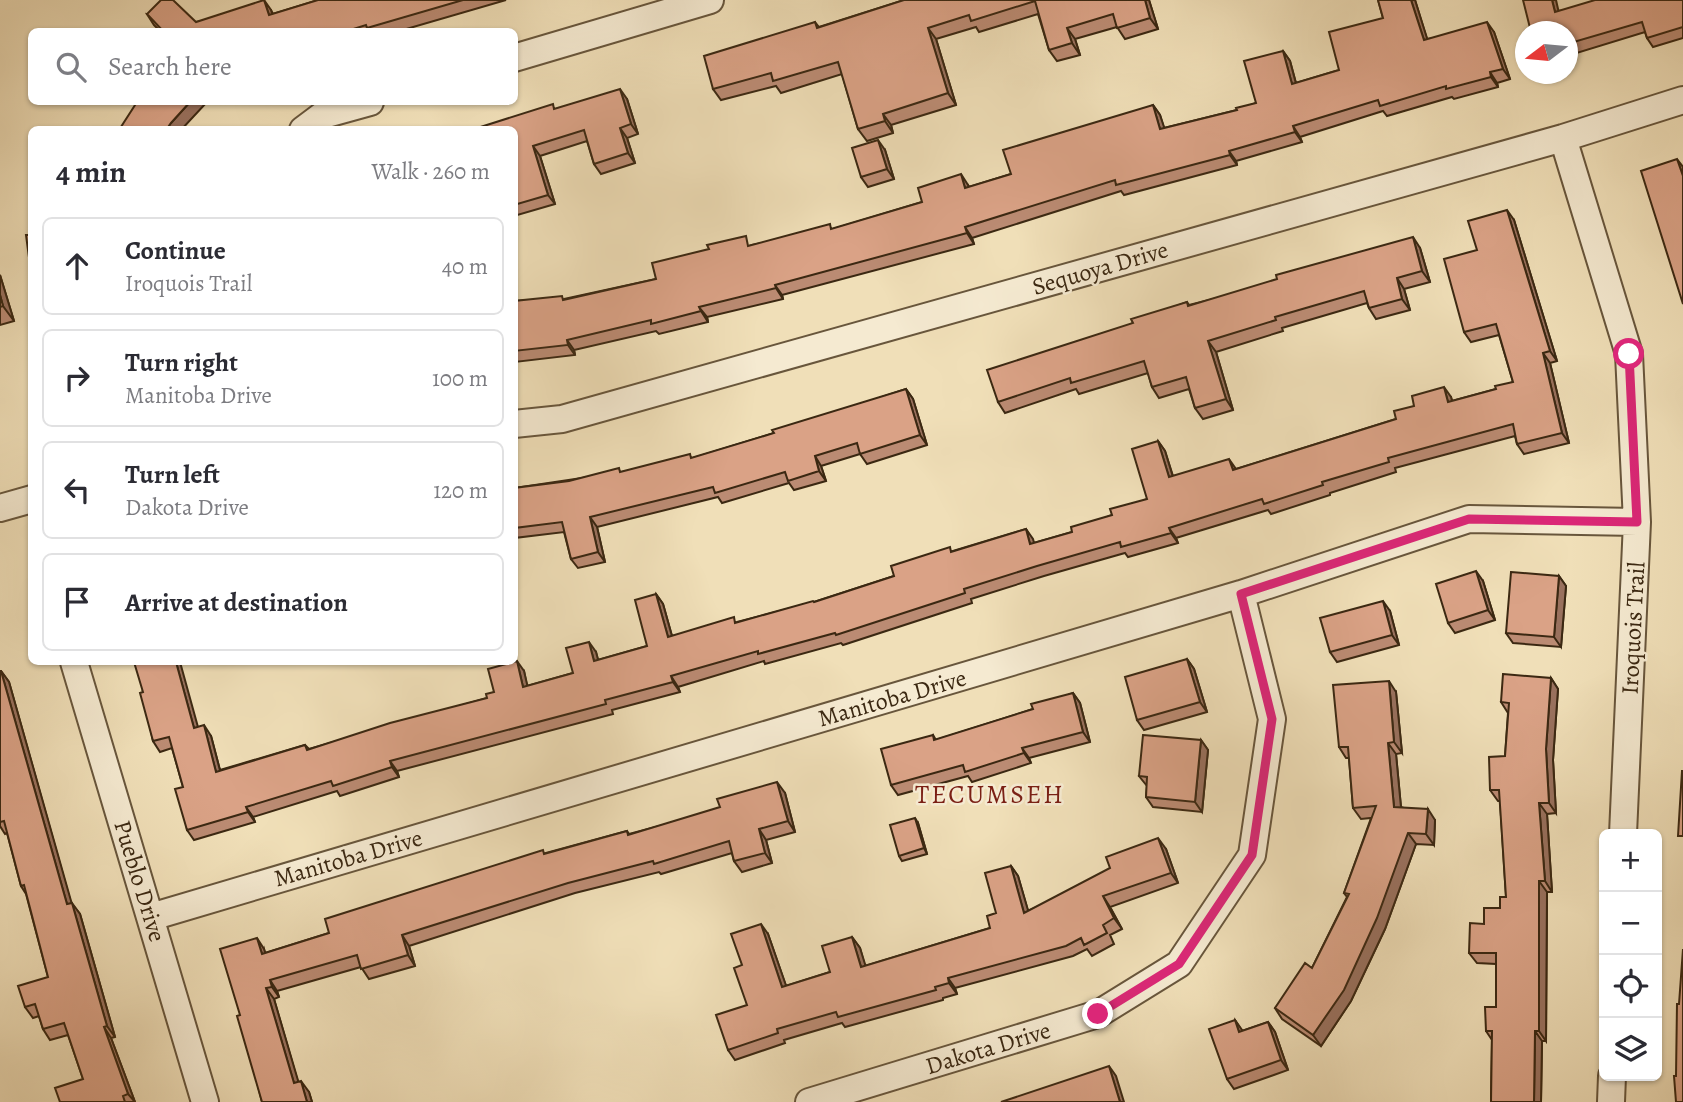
<!DOCTYPE html>
<html lang="en">
<head>
<meta charset="utf-8">
<style>
  :root { --surface:#fff; --page:#f2f2f3; --text:#2b2b33; --muted:#7c7c81; --line:#e1e1e2 }
  body { margin:0; font-family:Alegreya,serif; background:var(--page); color:var(--text) }
  .controls { position:absolute; right:21px; bottom:21px; display:grid; overflow:hidden; border-radius:10px; box-shadow:0 2px 5px #0004 }
  .controls button { width:63px; height:63px; display:grid; place-items:center; padding:0; border:0; border-bottom:2px solid var(--line); background:var(--surface); color:var(--text); font:35px sans-serif }
  .compass { position:absolute; left:1515px; top:21px; width:63px; height:63px; border-radius:50%; background:var(--surface); box-shadow:0 2px 5px #0004; rotate:254deg }
  .stop { position:absolute; width:21px; height:21px; margin:-16px; border:5px solid #db2777; border-radius:50%; background:#fff }
  .stop.end { background:#db2777; border-color:#fff; box-shadow:0 2px 7px #0008 }
  .list { margin:0; padding:0; list-style:none }
  h2 { display:flex; justify-content:space-between; align-items:center; height:91px; margin:0; padding:0 28px; font-size:30px }
  h2 small { font-size:23px; font-weight:400; color:var(--muted) }
  .list li { display:grid; grid-template-columns:46px 1fr auto; gap:21px; align-items:center; box-sizing:border-box; height:98px; margin:0 14px 14px; padding:0 14px; border:2px solid var(--line); border-radius:10px }
  .list b { display:block; font-size:26px; white-space:nowrap }
  .list p { margin:0; font-size:23px; white-space:nowrap; color:var(--muted) }
  .list em { font-size:23px; font-style:normal; color:var(--muted) }
  .icon { flex:none; width:38px; height:38px; fill:none; stroke:currentColor; stroke-width:2; stroke-linecap:round; stroke-linejoin:round }
  .map { position:relative; flex:none; width:1683px; height:1102px; overflow:hidden }
  .search { position:absolute; background:var(--surface); box-shadow:0 2px 5px #0004; left:28px; top:28px; width:490px; height:77px; display:flex; align-items:center; gap:18px; box-sizing:border-box; padding:0 24px; border-radius:10px; color:var(--muted); font-size:26px }
  .panel { position:absolute; background:var(--surface); box-shadow:0 2px 5px #0004; left:28px; top:126px; width:490px; height:539px; border-radius:10px }
  .map>svg:first-child { display:block }
</style>
</head>
<body>
<div class="map">
<svg width="1683" height="1102" viewBox="0 0 1683 1102">
  <rect width="100%" height="100%" fill="#f0dfb8"/>
  <filter id="stains"><feTurbulence type="fractalNoise" baseFrequency=".00286" numOctaves="4"/><feColorMatrix values="0 0 0 0 .2 0 0 0 0 .09 0 0 0 0 .02 0 0 0 .5 -.17"/></filter>
  <radialGradient id="worn" r=".72"><stop offset=".6" stop-color="#630" stop-opacity="0"/><stop offset="1" stop-color="#630" stop-opacity=".3"/></radialGradient>
  <g fill="none" stroke-linecap="round" stroke-linejoin="round">
    <defs>
      <path id="minor" d="M514,58L710,0
        M303,130L323,115L370,102
        M1563,138L1629,354L1637,522L1623,834
        M514,424L562,419L1563,138L1683,100
        M0,508L32,499
        M74,662L205,1102
        M151,917L1241,594L1469,519L1637,522
        M809,1102L1098,1014L1179,964L1252,855L1272,719L1241,594
        M1611,1102L1612,1076"/>
    </defs>
    <!-- minor casing -->
    <use href="#minor" stroke="#68563c" stroke-width="30"/>
    <!-- minor -->
    <use href="#minor" stroke="#f5ead1" stroke-width="26"/>
  </g>
  <!-- wall -->
  <path fill="#bb8b73" stroke="#3b2812" stroke-width="2" d="M318,0H506L396,32H161L154,25L147,14L196,22L271,10L273,14Z
    M904,0H1149L1158,29L1125,39L1117,27L1075,39L1080,55L1057,61L1049,50L1038,14L979,32L976,27L936,39L956,105L891,125L893,133L867,141L858,129L842,74L781,93L776,86L721,100L713,89L815,22L819,27Z
    M1378,0H1415L1427,39L1494,32L1510,79L1497,83L1498,87L1454,99L1452,97L1387,116L1383,111L1300,137L1302,142L1236,161L1237,165L1124,195L1121,191L972,238L974,244L782,295L783,299L707,317L708,322L659,334L656,331L574,350L575,355L515,362L514,301L564,299L656,279L752,245L833,229L922,202L968,185L969,187L1011,174L1153,105L1160,115L1164,128L1237,110L1256,103L1283,51L1290,61L1296,83L1339,70L1383,18Z
    M1683,0V38L1653,47L1647,38L1645,32L1567,56V32L1559,11Z
    M627,99L638,134L627,138L635,163L601,174L594,164L587,141L540,156L555,204L514,216V130L556,109Z
    M885,150L894,179L868,187L861,177Z
    M1514,220L1557,361L1550,363L1569,443L1524,454L1517,444L1515,436L1395,468L1396,472L1330,493V495L1271,514L1268,510L1176,538L1178,543L1128,557L1125,553L1044,576L971,599L972,603L843,645L841,643L765,664L764,661L678,687L680,692L612,710L613,714L397,771L399,777L340,796L337,791L253,817L255,822L194,840L187,830L183,787L172,748L160,752L153,741L143,692L211,736L220,770L305,745L309,749L487,698L494,692L524,671L527,686L573,673L596,652L598,660L647,646L656,594L663,604L672,636L737,622L814,602L894,576L953,551L1026,529L1034,543L1072,532L1112,515L1147,499L1158,441L1165,451L1173,476L1236,469L1396,419L1451,397L1452,401L1496,389L1513,382L1499,335L1471,342L1464,332L1477,250Z
    M1420,248L1430,282L1404,289L1410,310L1376,319L1369,308L1367,303L1282,328L1283,331L1216,352L1233,410L1203,419L1195,408L1189,389L1159,398L1152,387L1148,373L1079,394L1076,389L1005,413L998,402L1133,323L1187,302L1189,305Z
    M0,275L14,321L0,325Z
    M906,389L913,399L927,445L867,464L860,454L821,466L826,481L794,490L789,483L722,503L718,497L597,527L605,562L578,568L571,559L564,532L514,538V488L622,472L693,458L774,433Z
    M1559,576L1566,586L1561,647L1513,643L1506,633Z
    M1483,581L1495,620L1455,633L1448,623Z
    M1390,611L1399,645L1337,662L1330,652Z
    M1187,659L1194,669L1207,712L1144,730L1137,720Z
    M0,671H1L9,682L71,903L80,914L115,1037L111,1038L135,1102H60L83,1079L68,1035L50,1040L43,1029L39,1016L33,1018L25,1007L48,977L26,894L21,886L7,833L5,834L0,826Z
    M1551,678L1558,689L1553,760L1556,813L1547,814L1552,892H1547L1546,1041H1542L1541,1102H1491L1492,1040L1486,1031L1496,1007V964L1477,963L1469,953L1484,924L1500,908L1506,897L1500,801H1498L1490,790L1505,756L1508,713L1501,702Z
    M1396,692L1402,753L1396,754L1401,807L1435,820L1434,845L1416,844L1385,929L1351,1001L1321,1046L1282,1019L1275,1008L1312,968L1347,897L1344,893L1371,818L1361,819L1353,808L1349,758H1346L1339,747Z
    M1073,693L1080,703L1090,742L1029,758L1031,763L972,782L968,776L898,795L891,785L933,735L936,740L1033,709Z
    M1201,740L1208,750L1202,812L1153,807L1146,797L1147,786L1139,776Z
    M785,793L795,832L766,840L772,863L742,872L734,861L732,853L661,874L659,872L575,893L409,946L415,966L369,979L361,967L277,991L279,997L274,999L298,1082L309,1092L312,1102H262L240,1015L264,949L265,953L329,933L546,853L627,831L629,834Z
    M918,823L927,854L902,861L899,856Z
    M1166,849L1178,883L1110,907L1122,929L1110,935L1114,944L1092,956L1087,949L1073,956L955,988L957,994L943,998V1000L845,1027L842,1023L784,1040L785,1043L735,1060L728,1050L747,1005L742,965L768,934L786,986L830,972L852,937L860,948L865,966L990,928L996,913L1011,866L1018,876L1028,911Z
    M1235,1020L1242,1031L1268,1022L1275,1032L1288,1070L1234,1089L1227,1079Z"/>
  <!-- shaded-wall -->
  <path fill="#99715e" stroke="#3b2812" stroke-width="2" d="M264,0L271,10L276,26L269,15Z
    M1145,0H1149L1158,29L1150,18Z
    M1411,0H1415L1431,51L1424,40Z
    M1552,0H1556L1561,22L1555,12Z
    M1487,22L1494,32L1510,79L1503,69Z
    M928,28L936,39L956,105L948,93Z
    M1067,28L1075,39L1080,55L1072,43Z
    M1283,51L1290,61L1299,95L1292,84Z
    M1490,72L1497,83L1498,87L1491,77Z
    M620,89L627,99L638,134L631,124Z
    M190,102H207L181,130H166L171,123Z
    M1153,105L1160,115L1168,139L1160,129Z
    M883,114L891,125L893,133L885,121Z
    M1293,126L1300,137L1302,142L1295,132Z
    M620,128L627,138L635,163L628,153Z
    M878,140L885,150L894,179L887,169Z
    M533,146L540,156L555,204L548,195Z
    M1229,151L1236,161L1237,165L1230,155Z
    M1677,159L1683,167V176Z
    M961,174L968,185L973,198L965,188Z
    M1507,210L1514,220L1557,361L1550,351Z
    M965,227L972,238L974,244L967,233Z
    M1413,237L1420,248L1430,282L1422,271Z
    M0,275L14,321L3,306L0,295Z
    M1397,278L1404,289L1410,310L1402,299Z
    M775,285L782,295L783,299L776,288Z
    M699,307L707,317L708,322L701,311Z
    M567,340L574,350L575,355L568,345Z
    M1208,341L1216,352L1233,410L1226,399Z
    M1543,353L1550,363L1569,443L1562,433Z
    M1444,387L1451,397L1455,412L1448,402Z
    M906,389L913,399L927,445L920,435Z
    M1158,441L1165,451L1176,487L1169,477Z
    M815,456L821,466L826,481L819,471Z
    M1229,459L1236,469L1233,470Z
    M590,517L597,527L605,562L598,552Z
    M1169,528L1176,538L1178,543L1171,533Z
    M1026,529L1033,539L1037,554L1030,544Z
    M1476,571L1483,581L1495,620L1488,610Z
    M1559,576L1566,586L1561,647L1554,637Z
    M656,594L663,604L675,647L668,637Z
    M1383,601L1390,611L1399,645L1392,635Z
    M589,642L596,652L601,671L594,661Z
    M1187,659L1194,669L1207,712L1200,702Z
    M517,661L524,671L530,697L523,687Z
    M176,662H180L201,738L194,728Z
    M1,671L9,682L75,915L67,904Z
    M671,676L678,687L680,692L673,682Z
    M1551,678L1558,689L1553,760L1556,813L1549,803L1546,749Z
    M1389,681L1396,692L1402,753L1394,742Z
    M1073,693L1080,703L1090,742L1083,732Z
    M204,725L211,736L223,782L216,772Z
    M1201,740L1208,750L1202,812L1195,802Z
    M1388,743L1396,754L1402,818L1394,807Z
    M1022,748L1029,758L1031,763L1024,753Z
    M390,761L397,771L399,777L392,767Z
    M777,782L785,793L795,832L788,821Z
    M1539,803L1547,814L1552,892L1545,881Z
    M246,807L253,817L255,822L248,812Z
    M1428,809L1435,820L1434,845L1426,834Z
    M915,818L918,823L927,854L924,848Z
    M759,829L766,840L772,863L765,853Z
    M1408,833L1416,844L1385,929L1351,1001L1321,1046L1313,1035Z
    M1158,838L1166,849L1178,883L1171,873Z
    M1011,866L1018,876L1032,924L1024,913Z
    M1539,881L1547,892L1546,1041L1539,1031Z
    M1103,896L1110,907L1122,929L1114,918Z
    M72,903L80,914L115,1037L107,1026Z
    M761,924L768,934L790,997L782,987Z
    M402,935L409,946L415,966L408,955Z
    M852,937L860,948L869,977L861,967Z
    M257,938L264,949L269,965L262,954Z
    M948,978L955,988L957,994L949,983Z
    M270,980L277,991L279,997L272,987Z
    M266,988L274,999L302,1094L294,1083Z
    M1235,1020L1242,1030L1246,1042L1239,1032Z
    M1268,1022L1275,1032L1288,1070L1281,1060Z
    M104,1027L111,1038L135,1102L128,1094Z
    M1535,1031L1542,1041L1541,1102H1534Z
    M1109,1066L1116,1076L1124,1102H1120Z
    M301,1081L309,1092L312,1102H307Z"/>
  <!-- building -->
  <path fill="#daa286" stroke="#3b2812" stroke-width="2" d="M161,0H173L196,22L264,0L269,15L318,0H463L367,28L366,25L344,32H164L147,14Z
    M904,0H1145L1150,18L1117,28L1113,14L1067,28L1072,43L1049,50L1035,1L971,21L969,15L928,28L948,93L883,114L885,121L858,129L838,62L773,81L771,73L713,89L704,56L815,22L817,28Z
    M1378,0H1411L1424,40L1487,22L1503,69L1490,72L1491,77L1446,89V86L1380,106L1378,100L1293,126L1295,132L1229,151L1230,155L1116,185L1115,180L965,227L967,233L775,285L776,288L699,307L701,311L651,324V320L567,340L568,345L514,351V301L562,296L563,300L656,279L652,263L709,249L707,245L746,236L748,246L830,224L831,229L922,202L918,188L961,174L965,188L1011,174L1003,150L1153,105L1160,129L1237,110L1236,108L1256,103L1244,61L1283,51L1292,84L1339,70L1329,32L1383,18Z
    M1523,0H1552L1555,12L1595,0H1683V27L1647,38L1642,22L1567,44V32H1531Z
    M620,89L631,124L620,128L628,153L594,164L584,130L533,146L548,195L514,205V130H471L553,104L554,109Z
    M137,102H190L171,123L166,130H119Z
    M878,140L887,169L861,177L852,148Z
    M1677,159L1683,176V304L1641,171Z
    M1507,210L1550,351L1543,353L1562,433L1517,444L1513,424L1388,458L1389,462L1322,482L1323,485L1264,504L1262,499L1169,528L1171,533L1121,547L1120,542L1037,566L964,589L965,593L836,635L835,633L758,654V651L671,676L673,682L605,700L606,704L390,761L392,767L333,786L331,781L246,807L248,812L187,830L175,789L183,787L169,737L153,741L140,693L143,692L134,662H176L194,728L204,725L216,772L305,745L307,750L390,723L487,698L486,694L494,692L488,669L517,661L523,687L573,673L566,648L589,642L594,661L647,646L635,600L656,594L668,637L734,617L735,623L813,601L814,602L894,576L891,566L950,547L951,552L1026,529L1030,544L1072,532L1071,527L1112,515L1110,509L1147,499L1132,449L1158,441L1169,477L1229,459L1233,470L1396,419L1394,411L1414,406L1412,396L1444,387L1448,402L1496,389L1495,386L1513,382L1496,324L1464,332L1444,259L1477,250L1468,221Z
    M26,235H32V265H30Z
    M1413,237L1422,271L1397,278L1402,299L1369,308L1364,291L1275,317L1276,320L1208,341L1226,399L1195,408L1186,377L1152,387L1144,361L1071,383L1070,378L998,402L987,370L1133,323L1131,319L1187,302L1188,306L1277,279L1276,275Z
    M0,295L3,306L0,307Z
    M906,389L920,435L860,454L857,443L815,456L819,471L788,481L785,472L715,493L713,487L590,517L598,552L571,559L562,522L514,528V488L569,481L619,468L620,472L690,454L691,458L774,433L772,430Z
    M1476,571L1488,610L1448,623L1436,584Z
    M1511,572L1559,576L1554,637L1506,633Z
    M1383,601L1392,635L1330,652L1320,618Z
    M1187,659L1200,702L1137,720L1125,677Z
    M0,671H1L67,904L72,903L107,1026L104,1027L128,1094L123,1096L125,1102H60L55,1088L83,1079L64,1023L43,1029L35,1004L25,1007L18,986L48,977L24,885L21,886L4,821L0,822Z
    M1503,674L1551,678L1546,749L1549,803H1539L1545,881H1539V1031H1535L1534,1102H1491L1492,1031H1486L1485,1007H1496V953H1469L1470,923L1484,924V908H1500V897H1506L1499,790H1490L1489,757L1505,756L1509,703L1501,702Z
    M1389,681L1394,742L1388,743L1394,807L1428,809L1426,834L1408,833L1377,918L1344,990L1313,1035L1275,1008L1305,963L1312,968L1349,894L1344,893L1376,806L1353,808L1348,747H1339L1333,685Z
    M1073,693L1083,732L1022,748L1024,753L965,772L963,765L891,785L881,749L933,735L934,740L1033,709L1031,704Z
    M1143,735L1201,740L1195,802L1146,797L1147,777L1139,776Z
    M1682,771H1683V836H1678Z
    M777,782L788,821L759,829L765,853L734,861L729,841L654,864L653,861L568,883L402,935L408,955L361,969L357,955L270,980L272,987L266,988L294,1083L301,1081L307,1102H262L237,1016L240,1015L220,949L257,938L262,954L329,933L325,919L543,850L544,854L627,831L628,835L720,807L717,799Z
    M915,818L924,848L899,856L890,825Z
    M1158,838L1171,873L1103,896L1114,918L1103,925L1107,933L1084,945L1081,938L1066,946L948,978L949,983L935,987L936,990L838,1017L836,1012L777,1029L778,1033L728,1050L716,1015L747,1005L734,968L742,965L731,934L761,924L782,987L830,972L822,946L852,937L861,967L990,928L987,916L996,913L985,873L1011,866L1024,913L1110,868L1106,857Z
    M1683,949V1102H1676L1674,1076H1676L1677,1004H1679Z
    M1235,1020L1239,1032L1268,1022L1281,1060L1227,1079L1209,1029Z
    M1109,1066L1120,1102H1001Z"/>
  <g fill="none" stroke-linecap="round" stroke-linejoin="round">
    <!-- route -->
    <path stroke="#db2777" stroke-width="9" d="M1098,1014L1179,964L1252,855L1272,719L1241,594L1469,519L1637,522L1629,354"/>
  </g>
  <g text-anchor="middle" dominant-baseline="central" stroke-width="5" stroke-linejoin="round" paint-order="stroke">
    <!-- street labels -->
    <g font-size="24" fill="#3b2812" stroke="#f5ead1">
      <text transform="translate(1100 268) rotate(-16)">Sequoya Drive</text>
      <text transform="translate(1633 628) rotate(-87)">Iroquois Trail</text>
      <text transform="translate(892 698) rotate(-16)">Manitoba Drive</text>
      <text transform="translate(348 858) rotate(-16)">Manitoba Drive</text>
      <text transform="translate(140 881) rotate(73)">Pueblo Drive</text>
      <text transform="translate(988 1048) rotate(-17)">Dakota Drive</text>
    </g>
    <!-- neighbourhood labels -->
    <g font-size="26" letter-spacing="2" fill="#7a1f14" stroke="#f5ead1">
      <text x="990" y="794">TECUMSEH</text>
    </g>
  </g>
  <rect width="100%" height="100%" filter="url(#stains)"/>
  <rect width="100%" height="100%" fill="url(#worn)"/>
</svg>
<div class="controls">
<button>+</button>
<button>−</button>
<button><svg class="icon" aria-label="locate" viewBox="0 0 24 24"><circle cx="12" cy="12" r="6"/><path d="M12 2v4M12 18v4M2 12h4M18 12h4"/></svg></button>
<button><svg class="icon" aria-label="layers" viewBox="0 0 24 24"><path d="M12 4l9 5-9 5-9-5zM3 14l9 5 9-5"/></svg></button>
</div>
<svg class="compass" viewBox="-18 -18 36 36"><path d="M0-13l5 13h-10z" fill="#e53935"/><path d="M0 13l5-13h-10z" fill="#7c7c81"/></svg>
<div class="stop" style="left:1629px;top:354px"></div>
<div class="stop end" style="left:1098px;top:1014px"></div>
<div class="search"><svg class="icon" aria-label="search" viewBox="0 0 24 24"><circle cx="10" cy="10" r="6"/><path d="M15 15l6 6"/></svg>Search here</div>
<section class="panel">
<h2>4 min<small>Walk · 260 m</small></h2>
<ul class="list">
<li><svg class="icon" aria-label="ahead" viewBox="0 0 24 24"><path d="M12 20V5M6 11l6-6 6 6"/></svg><div><b>Continue</b><p>Iroquois Trail</p></div><em>40 m</em></li>
<li><svg class="icon" aria-label="right" viewBox="0 0 24 24"><path d="M7 20v-9h11M14 6l5 5-5 5"/></svg><div><b>Turn right</b><p>Manitoba Drive</p></div><em>100 m</em></li>
<li><svg class="icon" aria-label="left" viewBox="0 0 24 24"><path d="M17 20v-9H6M10 6l-5 5 5 5"/></svg><div><b>Turn left</b><p>Dakota Drive</p></div><em>120 m</em></li>
<li><svg class="icon" aria-label="arrive" viewBox="0 0 24 24"><path d="M6 21V4h12l-3 4 3 4H6"/></svg><div><b>Arrive at destination</b></div></li>
</ul>
</section>
</div>
</body>
</html>
